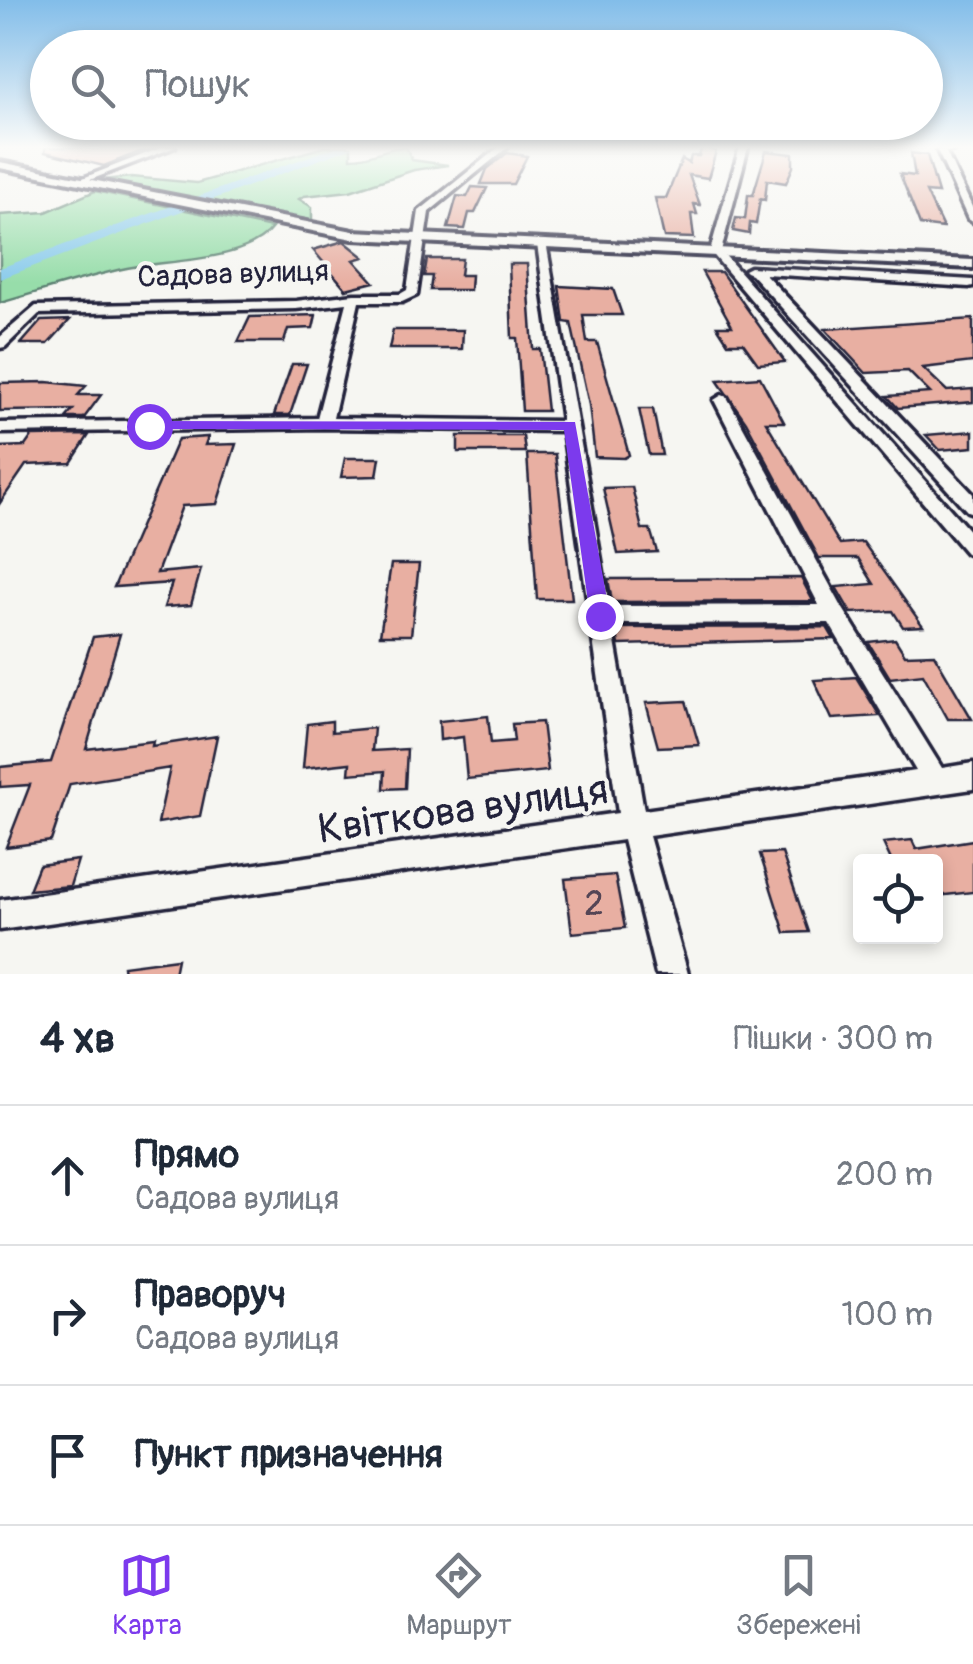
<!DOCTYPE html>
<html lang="uk">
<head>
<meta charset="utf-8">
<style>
  :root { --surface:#fff; --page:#f6f6f7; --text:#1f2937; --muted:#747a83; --line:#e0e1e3; --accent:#7c3aed }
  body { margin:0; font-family:Pangolin,sans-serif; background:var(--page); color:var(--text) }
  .controls { position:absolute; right:30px; bottom:30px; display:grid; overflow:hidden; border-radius:10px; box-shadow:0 5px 15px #0003 }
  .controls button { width:90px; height:90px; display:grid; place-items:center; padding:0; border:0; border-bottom:2px solid var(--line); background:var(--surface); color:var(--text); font:50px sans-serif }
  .stop { position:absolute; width:30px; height:30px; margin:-22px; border:8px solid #7c3aed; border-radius:50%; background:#fff }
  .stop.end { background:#7c3aed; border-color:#fff; box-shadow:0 2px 10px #0008 }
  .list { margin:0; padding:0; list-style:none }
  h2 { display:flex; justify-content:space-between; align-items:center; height:130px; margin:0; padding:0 40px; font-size:42px }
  h2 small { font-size:32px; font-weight:400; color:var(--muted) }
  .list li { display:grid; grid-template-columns:65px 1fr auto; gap:30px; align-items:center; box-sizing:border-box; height:140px; padding:0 40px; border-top:2px solid var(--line) }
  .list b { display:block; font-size:38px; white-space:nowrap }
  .list p { margin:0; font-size:32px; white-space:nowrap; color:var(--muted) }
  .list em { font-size:32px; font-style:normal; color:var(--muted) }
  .icon { flex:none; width:55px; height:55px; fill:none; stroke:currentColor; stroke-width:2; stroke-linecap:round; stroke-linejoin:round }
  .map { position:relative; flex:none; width:973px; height:974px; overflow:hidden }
  .search { position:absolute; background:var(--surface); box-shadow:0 5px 15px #0003; left:30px; right:30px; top:30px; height:110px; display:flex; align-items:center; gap:25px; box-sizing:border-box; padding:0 35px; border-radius:55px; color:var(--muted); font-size:38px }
  .sheet { height:550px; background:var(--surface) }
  nav { display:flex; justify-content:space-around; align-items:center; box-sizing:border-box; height:140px; border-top:2px solid var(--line); background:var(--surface); font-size:28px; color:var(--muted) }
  nav a { display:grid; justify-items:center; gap:5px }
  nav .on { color:var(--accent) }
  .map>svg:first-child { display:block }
</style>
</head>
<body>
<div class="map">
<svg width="973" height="974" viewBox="0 0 973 974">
  <rect width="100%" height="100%" fill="#f6f6f2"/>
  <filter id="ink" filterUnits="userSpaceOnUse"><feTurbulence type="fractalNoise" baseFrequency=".01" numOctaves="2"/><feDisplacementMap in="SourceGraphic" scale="20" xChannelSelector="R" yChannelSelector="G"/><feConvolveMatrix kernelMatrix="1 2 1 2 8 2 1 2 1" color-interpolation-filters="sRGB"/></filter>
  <g filter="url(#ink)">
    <!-- green -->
    <path fill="#97ddaa" stroke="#5c8072" stroke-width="2.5" d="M324,147H351V158C373,158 385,147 406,147L412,160L448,165L414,170L350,191L304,196L299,199L312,207V223L103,180L131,177L197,183Z
      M95,191L272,228C247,262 166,260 127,268C84,277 42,291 0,303V215L46,212Z"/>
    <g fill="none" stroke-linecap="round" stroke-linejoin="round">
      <!-- river -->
      <path fill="#8acbeb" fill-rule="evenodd" d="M335,147H353L0,279V268Z"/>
    </g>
    <!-- building -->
    <path fill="#e8afa2" stroke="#22223b" stroke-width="2.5" d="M45,147H152L104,166L45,152Z
      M702,147L716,151L708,178L689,175L700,205L694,204L697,214H691L694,238L664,237L655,198H666L682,159L689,163L691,156H699Z
      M766,151L793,154V167L786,183L767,180L765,200L760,199L756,224L750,223L749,234L733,231L736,218L745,219L748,195H753Z
      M507,153L527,156L513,184H481L487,169Z
      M911,153L927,155L938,193L926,192L943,228L920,225L900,174L915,176Z
      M472,187L487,188L475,213H469L465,229L448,228L457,196L467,197Z
      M344,241L364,257L354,260L374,282L346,289L313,250Z
      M427,259H462L460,275H471L470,290H430L432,276H424Z
      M509,264H527L533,349H540L547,411H522L517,338H512Z
      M702,272H721L785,362L758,364L743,343H728L717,326H732Z
      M559,286L613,289L622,315H583L587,342H597L629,455L624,458L595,457L589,405L571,323L564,322Z
      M316,315L313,328L288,329L284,342H238L250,317Z
      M973,319V362L923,368L947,391L973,389V402L898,408L887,396L930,393L908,371L866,373L825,329Z
      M70,320L48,344H21L41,321Z
      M393,330H463L462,349H389Z
      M292,364H307L290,415H274Z
      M760,377L784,422H766L836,538L840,544L863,542L923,626L903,627L893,611L851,613L836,587L874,584L858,558H819L746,422L717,380Z
      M47,382L86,386L78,395H101L84,418H66L73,410L0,411V383Z
      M639,409H653L662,455H649Z
      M973,431V447L940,450L926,435Z
      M89,435L71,463L26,465L0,503V447L25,446L32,436Z
      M458,436H523L525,452H458Z
      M208,437L205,445L236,444L217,504L182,506L157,573L201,569L191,605L164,607L172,583L114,587L178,439Z
      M527,454H555L572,599H537Z
      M345,458H380L377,476L341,477Z
      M632,487L642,529H650L657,552L618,554L603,488Z
      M391,564H419L411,635H380Z
      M801,578L813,601L612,602L608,579Z
      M827,627L834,639L619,645L616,628Z
      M120,634L86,749L153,741L152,746L217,736L200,816L158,823L170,768L70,784L51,841L6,847L30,785L0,787V767L51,762L93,637Z
      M895,639L905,655L934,654L972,719H948L923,674L890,678L868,642Z
      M856,677L880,716L832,719L814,680Z
      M686,701L699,745L658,747L646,703Z
      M488,716L491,743L514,741L512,724L542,722L548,771L467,779L463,737L440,740L439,721Z
      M332,721V732L374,728L372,751L407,749L405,788L384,789L385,771L349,774L350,763L303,768L307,724Z
      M912,840L916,849L973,840V892L936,896V862H892L883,843Z
      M782,853L809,932L785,933L760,854Z
      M78,860L70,886L29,890L39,865Z
      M615,875L625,928L572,933L565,879Z
      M177,959L174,974H124L123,966Z"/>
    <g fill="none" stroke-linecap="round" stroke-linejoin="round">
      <defs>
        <path id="minor" d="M163,147H175L82,183L75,181Z
          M499,147H508L429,212L417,295L402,302H359L333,418L562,421L537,244L546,242L609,606L819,605L714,400L722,395L727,397L842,607L942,768L973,763V789L649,836L688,974H656L623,840L0,930V900L618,813L563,431L324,428L0,433V423L317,418L347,303L296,309L39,314L5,347L0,348V337L36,306L296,301L354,294H400L407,290L419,211ZM829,623L916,771L644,810L612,624Z
          M740,147H748L721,251L973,535V556L966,553L710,251Z
          M965,147L946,152L973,209V222L968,219L937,150Z
          M750,267L973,280V286L969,287L765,274L973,494V513L967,511L751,274L746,272L744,270Z"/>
        <path id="tertiary" d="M0,162L353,231L973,260V268L353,239L0,168Z"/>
      </defs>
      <!-- minor casing -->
      <use href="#minor" stroke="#22223b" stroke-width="7"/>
      <!-- tertiary casing -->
      <use href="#tertiary" stroke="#22223b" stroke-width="8"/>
      <!-- minor -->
      <use href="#minor" fill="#f6f6f2" fill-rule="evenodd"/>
      <!-- tertiary -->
      <use href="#tertiary" fill="#f6f6f2" fill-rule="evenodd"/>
    </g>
  </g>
  <!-- sky -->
  <linearGradient id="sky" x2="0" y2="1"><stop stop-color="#82bde9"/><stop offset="0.52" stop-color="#fbfbf9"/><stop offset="1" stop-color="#fbfbf9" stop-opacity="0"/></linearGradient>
  <rect width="973" height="283" fill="url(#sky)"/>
  <!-- route -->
  <path fill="#7c3aed" d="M149,421L575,422L610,616L600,624L590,616L564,430L144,429L142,426Z"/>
  <g text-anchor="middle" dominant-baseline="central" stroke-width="8" stroke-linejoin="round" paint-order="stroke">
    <!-- far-street labels -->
    <g font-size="30" fill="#22223b" stroke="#f6f6f2">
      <text transform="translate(233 274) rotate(-2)">Садова вулиця</text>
    </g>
    <!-- near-number labels -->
    <g font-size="35" fill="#544555">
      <text x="594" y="904">2</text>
    </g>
    <!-- near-street labels -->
    <g font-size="42" fill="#22223b" stroke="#f6f6f2">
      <text transform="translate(463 810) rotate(-8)">Квіткова вулиця</text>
    </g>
  </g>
</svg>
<div class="controls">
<button><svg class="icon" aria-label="locate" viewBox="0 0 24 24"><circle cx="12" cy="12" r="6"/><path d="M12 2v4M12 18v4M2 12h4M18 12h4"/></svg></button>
</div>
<div class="stop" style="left:149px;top:426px"></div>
<div class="stop end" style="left:600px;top:616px"></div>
<div class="search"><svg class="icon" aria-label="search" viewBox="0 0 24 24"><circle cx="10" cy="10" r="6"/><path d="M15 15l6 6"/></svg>Пошук</div>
</div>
<section class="sheet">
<h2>4 хв<small>Пішки · 300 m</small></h2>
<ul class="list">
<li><svg class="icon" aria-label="ahead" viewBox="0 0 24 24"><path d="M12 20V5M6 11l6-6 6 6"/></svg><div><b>Прямо</b><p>Садова вулиця</p></div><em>200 m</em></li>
<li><svg class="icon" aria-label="right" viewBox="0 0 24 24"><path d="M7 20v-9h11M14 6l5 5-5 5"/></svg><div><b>Праворуч</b><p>Садова вулиця</p></div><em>100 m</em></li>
<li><svg class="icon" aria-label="arrive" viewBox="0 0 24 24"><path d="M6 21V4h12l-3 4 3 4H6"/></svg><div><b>Пункт призначення</b></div></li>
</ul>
</section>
<nav>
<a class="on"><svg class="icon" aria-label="map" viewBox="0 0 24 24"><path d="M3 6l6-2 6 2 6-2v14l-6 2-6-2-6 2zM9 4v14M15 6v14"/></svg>Карта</a>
<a><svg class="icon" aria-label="directions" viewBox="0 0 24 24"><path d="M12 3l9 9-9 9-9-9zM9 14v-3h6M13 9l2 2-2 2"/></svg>Маршрут</a>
<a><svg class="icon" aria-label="saved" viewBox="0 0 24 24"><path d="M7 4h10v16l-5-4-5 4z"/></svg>Збережені</a>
</nav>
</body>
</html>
